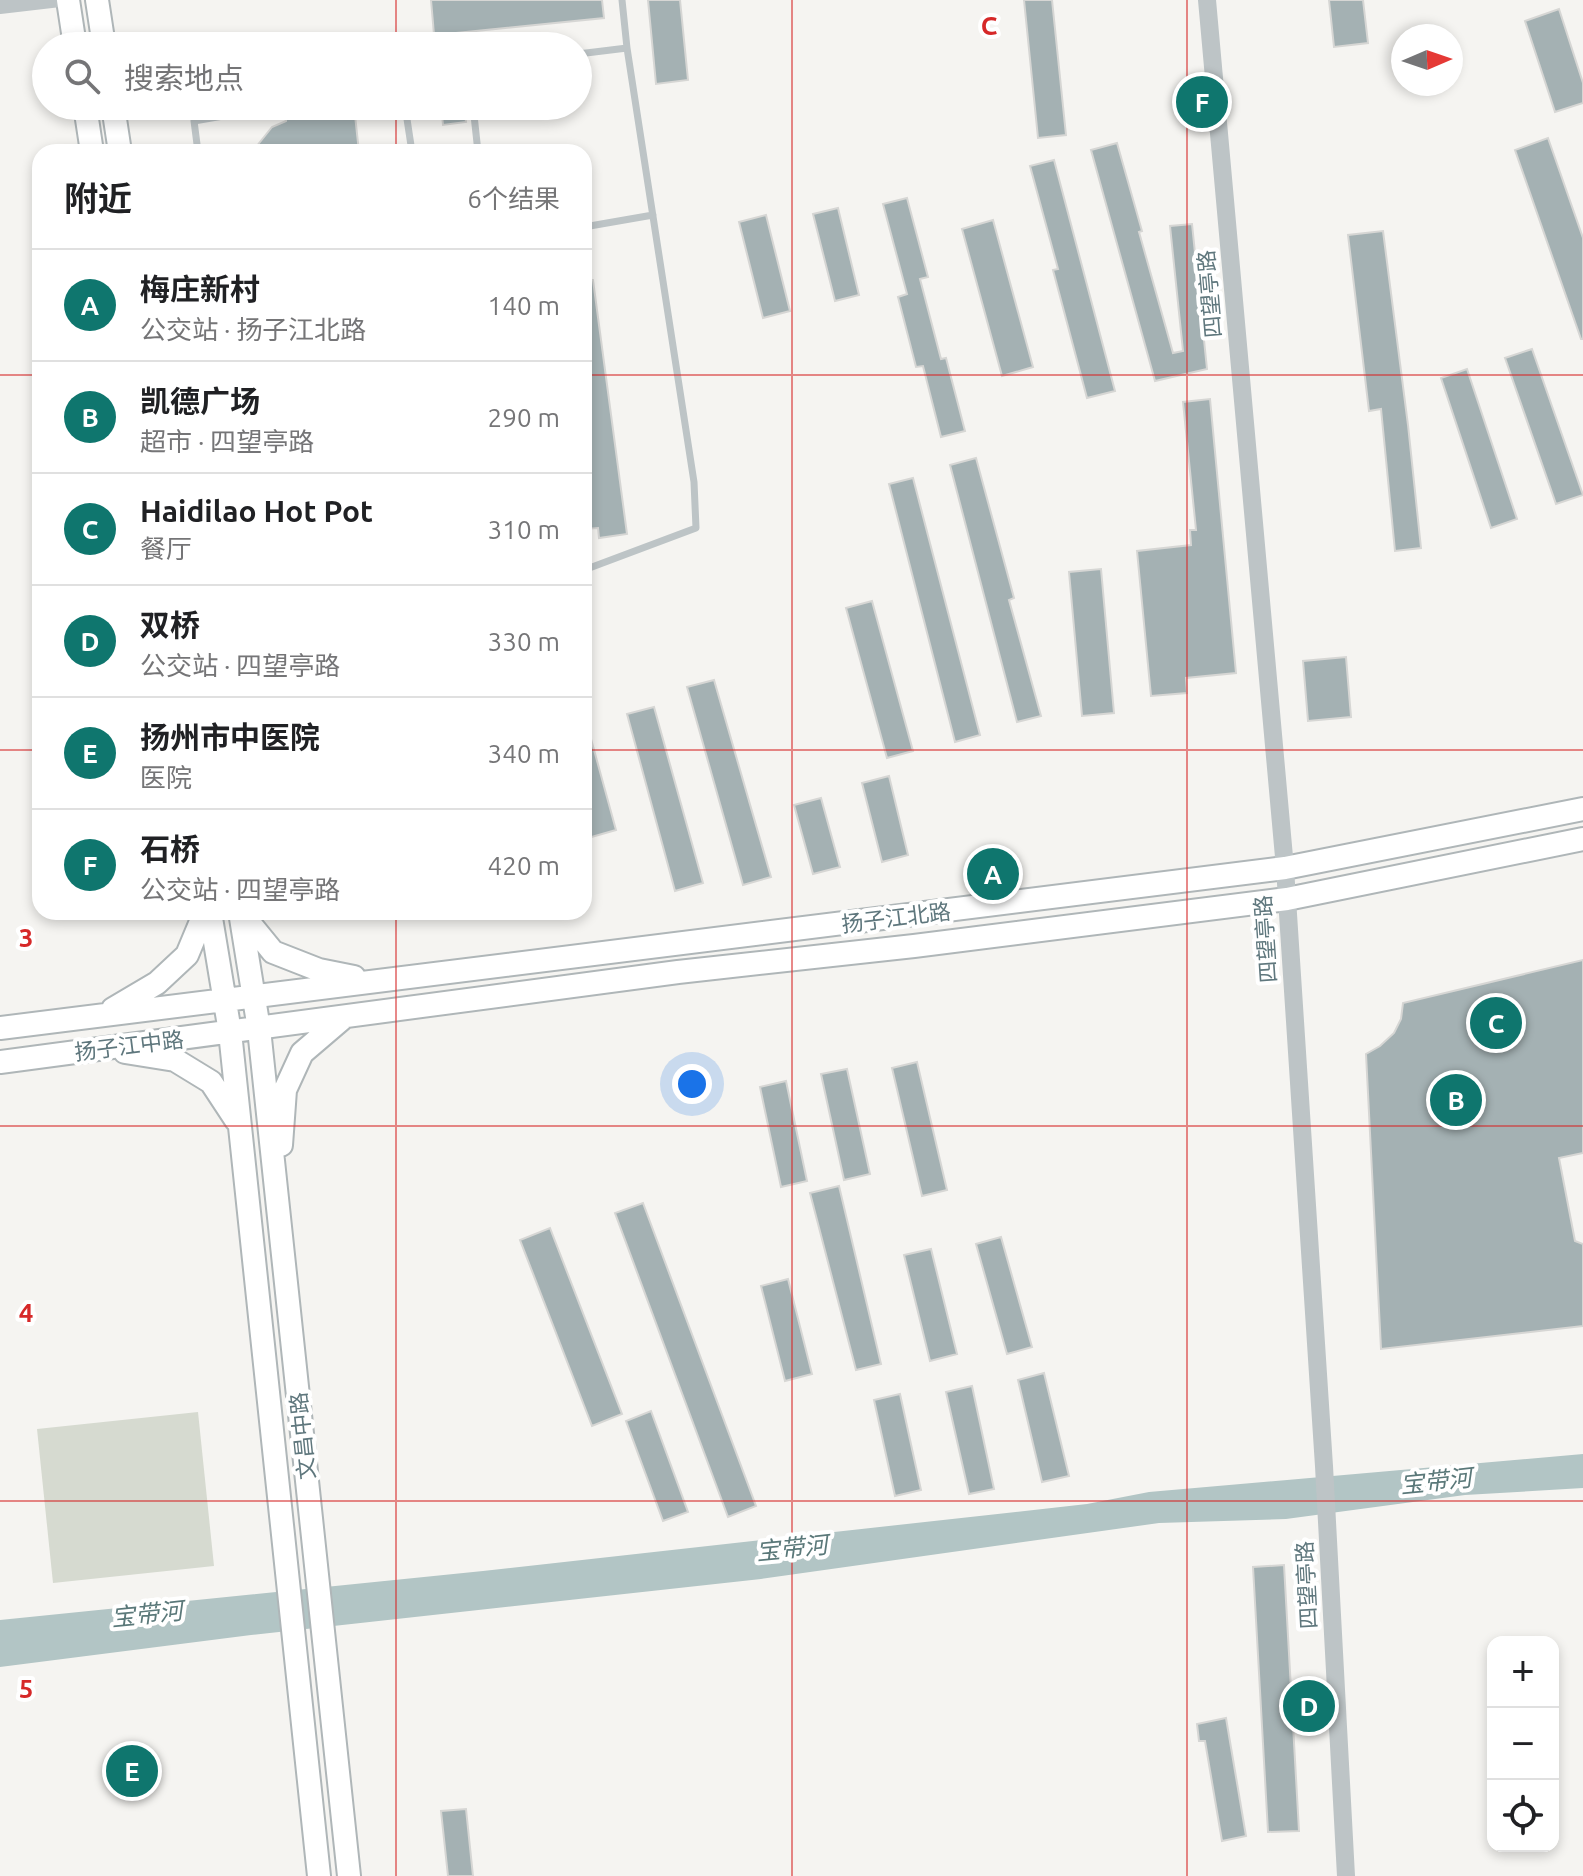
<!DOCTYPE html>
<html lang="zh">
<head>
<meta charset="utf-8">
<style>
  :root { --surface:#fff; --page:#f6f6f6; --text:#202124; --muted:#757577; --line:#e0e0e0; --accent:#0f766e }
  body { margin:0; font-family:Ubuntu,"Noto Sans SC",sans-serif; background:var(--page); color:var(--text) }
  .controls { position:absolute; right:24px; bottom:24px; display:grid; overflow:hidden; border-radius:16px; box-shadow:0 4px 12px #0003 }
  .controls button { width:72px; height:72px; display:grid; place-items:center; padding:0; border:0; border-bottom:2px solid var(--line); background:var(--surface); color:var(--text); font:40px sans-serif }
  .compass { position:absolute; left:1391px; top:24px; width:72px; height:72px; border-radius:50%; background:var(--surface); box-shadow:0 4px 12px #0003; rotate:88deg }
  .you { position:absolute; left:692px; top:1084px; width:28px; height:28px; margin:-20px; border:6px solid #fff; border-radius:50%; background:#1a73e8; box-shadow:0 0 0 12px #1a73e833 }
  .badge { display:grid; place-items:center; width:52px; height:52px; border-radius:50%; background:var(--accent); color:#fff; font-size:26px; font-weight:700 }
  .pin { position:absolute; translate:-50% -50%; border:4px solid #fff; box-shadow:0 2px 8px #0006 }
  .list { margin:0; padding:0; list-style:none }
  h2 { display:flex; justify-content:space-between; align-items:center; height:104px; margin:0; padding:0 32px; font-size:34px }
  h2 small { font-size:26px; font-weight:400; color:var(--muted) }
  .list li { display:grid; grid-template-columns:52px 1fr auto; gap:24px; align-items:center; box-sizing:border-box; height:112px; padding:0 32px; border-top:2px solid var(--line) }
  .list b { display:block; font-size:30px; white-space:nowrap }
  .list p { margin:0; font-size:26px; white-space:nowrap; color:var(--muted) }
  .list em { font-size:26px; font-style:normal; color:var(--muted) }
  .icon { flex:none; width:44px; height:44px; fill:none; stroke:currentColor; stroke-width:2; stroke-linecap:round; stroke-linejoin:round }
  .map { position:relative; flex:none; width:1583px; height:1876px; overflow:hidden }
  .search { position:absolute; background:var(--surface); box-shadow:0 4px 12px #0003; left:32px; top:32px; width:560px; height:88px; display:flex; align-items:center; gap:20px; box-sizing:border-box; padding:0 28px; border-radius:44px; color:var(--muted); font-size:30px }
  .panel { position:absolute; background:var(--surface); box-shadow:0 4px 12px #0003; left:32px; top:144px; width:560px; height:776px; border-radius:24px }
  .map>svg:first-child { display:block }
</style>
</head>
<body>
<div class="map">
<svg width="1583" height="1876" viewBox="0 0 1583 1876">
  <rect width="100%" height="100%" fill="#f5f4f1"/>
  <!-- green -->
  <path fill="#d6dad0" d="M198,1412L214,1566L53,1583L37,1429Z"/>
  <!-- water -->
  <path fill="#b2c5c5" d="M1583,1454V1488L1465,1495L1286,1519L1159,1523L761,1579L251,1635L0,1667V1620L483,1571L1087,1504L1149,1492Z"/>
  <!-- building -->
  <path fill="#a4b1b3" stroke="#d6d6d4" stroke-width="2" d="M431,0H602L604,18L457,33L458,46H435Z
    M648,0H680L688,80L656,84Z
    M1024,0H1052L1066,135L1038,138Z
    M1329,0H1363L1368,43L1334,47Z
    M1559,9L1583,83V103L1555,112L1525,21Z
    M323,106H354L359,152H252L272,127L286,121L287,110Z
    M441,106H464L466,122L443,125Z
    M1548,138L1583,238V339H1581L1515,150Z
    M1117,143L1142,231L1139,232L1173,353L1183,351L1170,226L1192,224L1207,369L1155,381L1091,150Z
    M1054,160L1115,391L1087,398L1053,270L1058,269L1030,166Z
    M907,198L928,277L920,279L941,359L946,358L965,431L941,437L923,366L916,367L898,297L907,294L883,204Z
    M838,208L859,295L835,301L813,214Z
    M766,215L790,311L763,318L739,222Z
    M993,220L1033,367L1002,376L962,229Z
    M1383,231L1408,425L1421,548L1395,551L1381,409L1369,411L1348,235Z
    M584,280H593L627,534L599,538L598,528L585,529L584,520Z
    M1532,349L1583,495L1556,504L1505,358Z
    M1467,369L1517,519L1491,528L1441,378Z
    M1210,399L1236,673L1186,678L1187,693L1151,696L1137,551L1191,545L1190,530H1196L1183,402Z
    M976,458L1014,598L1009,600L1041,716L1017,722L950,465Z
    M913,478L980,735L955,742L889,484Z
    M1101,569L1114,713L1082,716L1069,572Z
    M872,601L913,751L887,758L846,608Z
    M1346,657L1351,717L1308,721L1303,661Z
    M714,680L771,877L743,885L687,687Z
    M654,707L703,883L675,891L627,714Z
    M588,728L616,830L588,838L584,823V729Z
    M889,776L908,855L882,862L862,783Z
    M821,798L840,867L813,874L794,805Z
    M1583,960V1153L1559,1158L1575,1241L1583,1244V1326L1381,1349L1366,1054L1380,1046L1394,1033L1401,1019L1403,1003Z
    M917,1062L947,1190L922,1196L892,1068Z
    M847,1069L870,1174L844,1180L821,1074Z
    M786,1081L807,1181L781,1187L760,1087Z
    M839,1186L881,1364L856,1370L810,1193Z
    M643,1203L756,1506L728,1517L615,1213Z
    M550,1228L622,1414L592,1426L520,1240Z
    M1001,1237L1032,1347L1007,1354L976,1244Z
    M931,1249L957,1354L930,1361L904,1255Z
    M788,1279L812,1374L785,1381L761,1286Z
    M1044,1373L1069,1476L1042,1482L1018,1380Z
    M972,1386L994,1489L969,1494L946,1392Z
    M900,1394L921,1490L895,1496L874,1400Z
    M651,1411L688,1512L663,1521L626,1421Z
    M1284,1565L1299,1831L1268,1832L1253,1567Z
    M1226,1718L1246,1836L1222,1841L1205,1741H1199L1197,1724Z
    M466,1809L473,1876H448L441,1811Z"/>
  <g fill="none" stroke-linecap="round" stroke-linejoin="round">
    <defs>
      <path id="primary" d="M68,0L75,46
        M97,0L104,46
        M85,106L92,152
        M113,106L120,152
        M210,912L230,1032L319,1876
        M240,912L259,1029L349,1876
        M242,914L273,952L319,970L354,977
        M113,1009L157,983L187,955L205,912
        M0,1028L1285,868L1583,809
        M125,1052L175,1060L211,1082L236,1120
        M0,1062L678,972L914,946L1287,899L1583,839
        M281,1145L285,1090L302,1053L343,1018"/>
    </defs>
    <!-- primary casing -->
    <use href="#primary" stroke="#afb6b8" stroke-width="26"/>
    <!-- service -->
    <path stroke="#bdc4c6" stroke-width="7" d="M578,54L627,48
      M405,106L412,152
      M473,106L478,152
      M198,152L194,121L282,106
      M584,227L653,215
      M584,570L696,528L694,482L627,48L622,0"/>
    <!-- minor -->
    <path stroke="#bdc4c6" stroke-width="14" d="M0,7L60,0"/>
    <!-- tertiary -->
    <path stroke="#bdc4c6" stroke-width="18" d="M1207,0L1285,868L1324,1466L1346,1876"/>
    <!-- primary -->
    <use href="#primary" stroke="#fff" stroke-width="22"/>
  </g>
  <!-- grid -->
  <path fill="none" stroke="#d62828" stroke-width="2" stroke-opacity="0.55" d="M396,0V46M792,0V1876M1187,0V1876M396,106V152M0,375H40M584,375H1583M0,750H40M584,750H1583M396,912V1876M0,1126H1583M0,1501H1583"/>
  <g text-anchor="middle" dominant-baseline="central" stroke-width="8" stroke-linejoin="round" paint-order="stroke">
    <!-- street labels -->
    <g font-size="22" fill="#5f777d" stroke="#fff">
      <text transform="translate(1209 294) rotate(-95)">四望亭路</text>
      <text transform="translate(896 917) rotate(-7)">扬子江北路</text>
      <text transform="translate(1265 939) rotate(-94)">四望亭路</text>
      <text transform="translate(129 1045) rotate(-7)">扬子江中路</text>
      <text transform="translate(302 1436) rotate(-96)">文昌中路</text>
      <text transform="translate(1306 1585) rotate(-93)">四望亭路</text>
    </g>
    <!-- water labels -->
    <g font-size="24" font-style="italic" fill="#5a7879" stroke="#fff">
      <text transform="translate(1436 1481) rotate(-6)">宝带河</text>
      <text transform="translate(792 1548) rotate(-6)">宝带河</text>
      <text transform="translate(147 1614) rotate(-6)">宝带河</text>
    </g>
  </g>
  <g font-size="26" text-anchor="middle" font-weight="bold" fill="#d62828" stroke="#fff" stroke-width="8" stroke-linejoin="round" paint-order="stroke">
    <text x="989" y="35">C</text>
    <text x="26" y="947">3</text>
    <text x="26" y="1322">4</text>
    <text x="26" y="1698">5</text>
  </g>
</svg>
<div class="controls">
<button>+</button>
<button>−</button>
<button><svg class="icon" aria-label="locate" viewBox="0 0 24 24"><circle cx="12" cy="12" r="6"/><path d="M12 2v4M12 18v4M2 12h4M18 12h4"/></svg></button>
</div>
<svg class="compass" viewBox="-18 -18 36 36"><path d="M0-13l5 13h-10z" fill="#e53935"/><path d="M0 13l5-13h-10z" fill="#757577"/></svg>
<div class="you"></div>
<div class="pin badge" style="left:993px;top:874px">A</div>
<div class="pin badge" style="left:1456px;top:1100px">B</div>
<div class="pin badge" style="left:1496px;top:1023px">C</div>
<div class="pin badge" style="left:1309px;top:1706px">D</div>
<div class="pin badge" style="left:132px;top:1771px">E</div>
<div class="pin badge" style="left:1202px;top:102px">F</div>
<div class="search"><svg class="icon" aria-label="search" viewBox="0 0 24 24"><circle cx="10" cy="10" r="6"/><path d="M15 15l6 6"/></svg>搜索地点</div>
<section class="panel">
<h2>附近<small>6个结果</small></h2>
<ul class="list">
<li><span class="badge">A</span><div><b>梅庄新村</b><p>公交站 · 扬子江北路</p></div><em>140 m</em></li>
<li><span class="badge">B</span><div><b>凯德广场</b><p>超市 · 四望亭路</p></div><em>290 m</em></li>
<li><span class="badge">C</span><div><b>Haidilao Hot Pot</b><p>餐厅</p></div><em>310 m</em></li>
<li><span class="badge">D</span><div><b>双桥</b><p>公交站 · 四望亭路</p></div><em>330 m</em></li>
<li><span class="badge">E</span><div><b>扬州市中医院</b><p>医院</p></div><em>340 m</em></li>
<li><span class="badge">F</span><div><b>石桥</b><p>公交站 · 四望亭路</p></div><em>420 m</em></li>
</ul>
</section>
</div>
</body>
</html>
